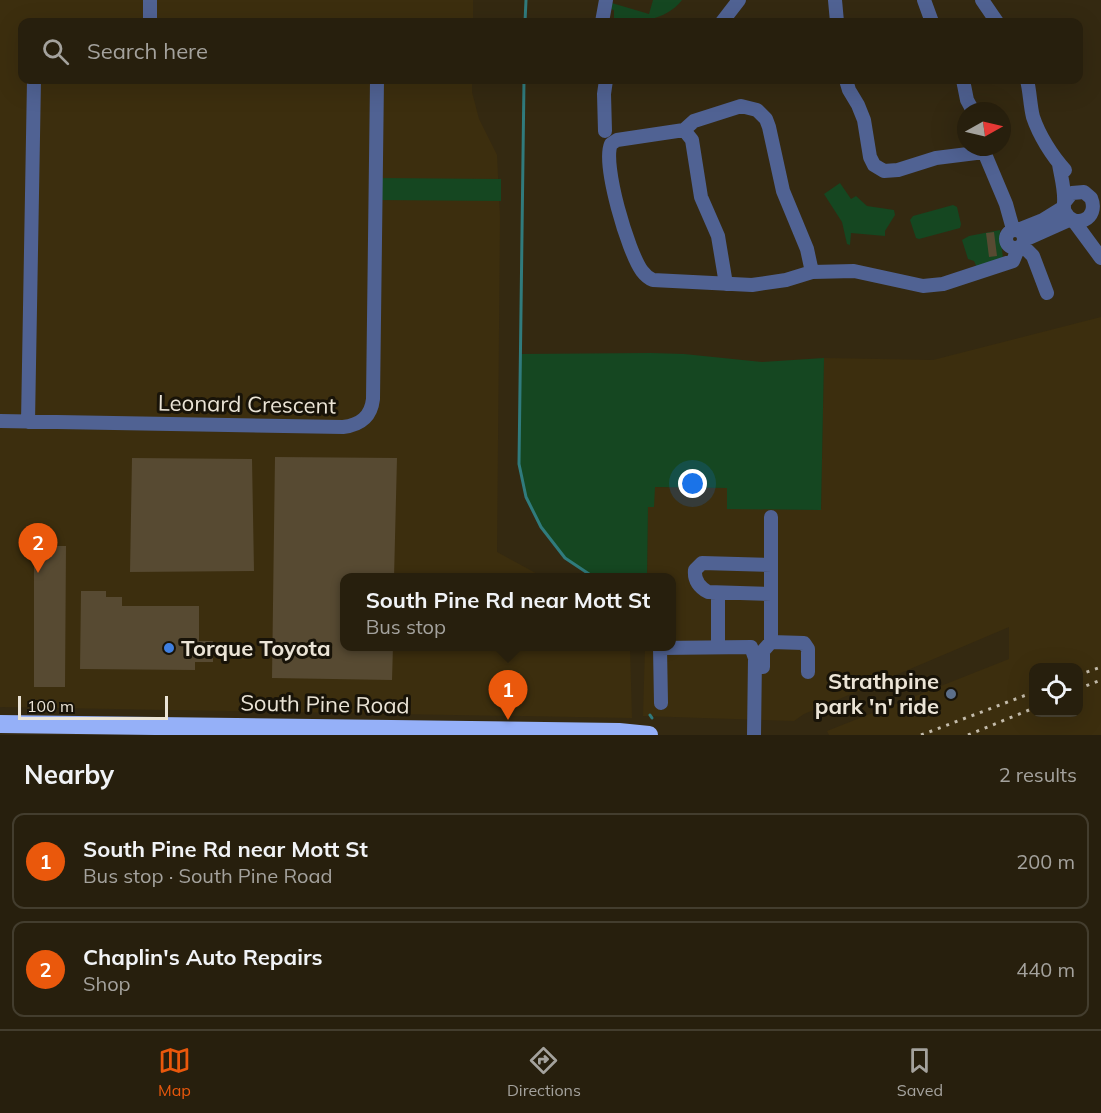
<!DOCTYPE html>
<html lang="en">
<head>
<meta charset="utf-8">
<style>
  :root { --surface:#271f0d; --page:#2f2716; --text:#f1f3f6; --muted:#a4a29d; --line:#433d2e; --accent:#ea580c }
  body { margin:0; font-family:Mulish,sans-serif; background:var(--page); color:var(--text) }
  .controls { position:absolute; right:18px; bottom:18px; display:grid; overflow:hidden; border-radius:12px; box-shadow:0 6px 24px #0002 }
  .controls button { width:54px; height:54px; display:grid; place-items:center; padding:0; border:0; border-bottom:2px solid var(--line); background:var(--surface); color:var(--text); font:30px sans-serif }
  .compass { position:absolute; left:957px; top:102px; width:54px; height:54px; border-radius:50%; background:var(--surface); box-shadow:0 6px 24px #0002; rotate:82deg }
  .scale { position:absolute; left:18px; bottom:15px; width:150px; box-sizing:border-box; padding-left:6px; border:3px solid #ebe4d6; border-top:0; font-size:16px; line-height:21px; white-space:nowrap; color:#ebe4d6; -webkit-text-stroke:4px #181308; paint-order:stroke }
  .you { position:absolute; left:693px; top:484px; width:21px; height:21px; margin:-15px; border:4px solid #fff; border-radius:50%; background:#1a73e8; box-shadow:0 0 0 9px #1a73e833 }
  .badge { display:grid; place-items:center; width:39px; height:39px; border-radius:50%; background:var(--accent); color:#fff; font-size:20px; font-weight:700 }
  .pin { position:absolute; translate:-50% -50px; filter:drop-shadow(0 2px 3px #0008) }
  .pin::after { content:''; position:absolute; top:32px; width:21px; height:18px; background:inherit; clip-path:polygon(0 0,100% 0,50% 100%) }
  .popup { position:absolute; left:340px; top:573px; width:336px; height:78px; box-sizing:border-box; display:grid; place-content:center; border-radius:12px; background:var(--surface); filter:drop-shadow(0 2px 4px #0005); font-size:20px; white-space:nowrap; color:var(--muted) }
  .popup b { font-size:22px; color:var(--text) }
  .popup::after { content:''; position:absolute; left:50%; top:100%; margin-left:-12px; border:12px solid transparent; border-top-color:var(--surface) }
  .list { margin:0; padding:0; list-style:none }
  h2 { display:flex; justify-content:space-between; align-items:center; height:78px; margin:0; padding:0 24px; font-size:26px }
  h2 small { font-size:20px; font-weight:400; color:var(--muted) }
  .list li { display:grid; grid-template-columns:39px 1fr auto; gap:18px; align-items:center; box-sizing:border-box; height:96px; margin:0 12px 12px; padding:0 12px; border:2px solid var(--line); border-radius:12px }
  .list b { display:block; font-size:22px; white-space:nowrap }
  .list p { margin:0; font-size:20px; white-space:nowrap; color:var(--muted) }
  .list em { font-size:20px; font-style:normal; color:var(--muted) }
  .icon { flex:none; width:33px; height:33px; fill:none; stroke:currentColor; stroke-width:2; stroke-linecap:round; stroke-linejoin:round }
  .map { position:relative; flex:none; width:1101px; height:735px; overflow:hidden }
  .search { position:absolute; background:var(--surface); box-shadow:0 6px 24px #0002; left:18px; right:18px; top:18px; height:66px; display:flex; align-items:center; gap:15px; box-sizing:border-box; padding:0 21px; border-radius:12px; color:var(--muted); font-size:22px }
  .sheet { height:294px; background:var(--surface) }
  nav { display:flex; justify-content:space-around; align-items:center; box-sizing:border-box; height:84px; border-top:2px solid var(--line); background:var(--surface); font-size:16px; color:var(--muted) }
  nav a { display:grid; justify-items:center; gap:3px }
  nav .on { color:var(--accent) }
  .map>svg:first-child { display:block }
</style>
</head>
<body>
<div class="map">
<svg width="1101" height="735" viewBox="0 0 1101 735">
  <rect width="100%" height="100%" fill="#342911"/>
  <!-- built -->
  <path fill="#3c2e0e" fill-rule="evenodd" d="M0,0H473V22H22V80H472V92L479,119L497,155L500,217L497,552L543,577L344,578V646L630,647L632,718L0,707Z
    M1101,317V735H829L827,731L1009,659V627L804,714L794,721L643,716L645,647L672,646V578L647,577L648,507L654,506V487L727,488V508L821,510L824,358L933,360ZM1034,668H1078V712H1034Z"/>
  <!-- green -->
  <path fill="#154721" d="M653,0H682C666,21 638,22 614,22V10L603,7L605,1L649,14Z
    M377,178L501,179V201L376,200Z
    M840,183L851,199L856,196L867,206L894,210L895,215L885,231V236L851,233L850,245L847,244L842,222L824,194Z
    M953,205L957,207L961,224L960,228L919,239L916,238L910,220L913,216Z
    M1000,230L1003,259L977,268L974,261L968,259L962,240L969,236Z
    M651,353L684,354L762,362L824,358L821,510L727,509V488L655,487L654,507H648L647,577H595L565,558L541,527L526,497L519,464L520,354Z"/>
  <g fill="none" stroke-linecap="round" stroke-linejoin="round">
    <!-- stream -->
    <path stroke="#307b7d" stroke-width="3" d="M525,22L526,0
      M524,80L519,464L526,497L541,527L565,558L595,578
      M650,715L652,718"/>
  </g>
  <!-- building -->
  <path fill="#574a32" d="M994,232L997,256L989,257L986,233Z
    M275,457L397,458L394,578H345V646H393L392,680L272,678Z
    M132,458L252,459L254,571L130,572Z
    M34,546H66L65,687H34Z
    M81,591H106V597H122V606H199V641H213V662H195V670L80,669Z"/>
  <g fill="none" stroke-linecap="round" stroke-linejoin="round">
    <!-- minor -->
    <path stroke="#506293" stroke-width="14" d="M835,0L837,22
      M924,0L932,22
      M982,0L997,22
      M150,22V0
      M602,22L606,0
      M722,22L739,0
      M846,80L849,90L858,105L864,120L870,157L874,165L884,171L898,170L936,158L984,152
      M963,80L967,100L973,111
      M1027,80C1030,92 1030,105 1033,117C1039,135 1052,156 1065,170
      M684,130L692,140L701,197L718,236L726,284
      M605,131L604,94L606,80
      M982,147L1006,204L1013,229
      M1059,164C1061,177 1065,189 1064,203C1064,207 1063,208 1065,212C1074,230 1100,219 1091,198L1084,192L1072,193L1064,203
      M1073,220L1101,258
      M1006 239a9 9 0 1 1 18 0a9 9 0 1 1-18 0Z
      M1018,230L1043,220L1064,207
      M1024,240L1071,219
      M1023,246L1033,256L1047,293
      M812,272L807,249L783,191L769,127L766,119L757,110L741,106L694,121L684,130L617,140L611,144C602,164 628,252 642,271C645,275 648,278 653,280L752,285L786,280L812,272L854,271L923,286L943,284L1013,261L1018,249
      M0,421L343,427C360,425 371,417 373,399L377,80
      M28,422L34,80
      M718,593V647
      M771,594L708,592C699,587 694,580 695,570L702,563L771,565
      M771,642V517
      M763,667V651L771,642L804,643L808,649V672
      M661,703L660,648L751,647L755,658L754,735"/>
    <!-- highway -->
    <path stroke="#95b0f8" stroke-width="18" d="M0,724L619,732L649,735"/>
    <!-- rail -->
    <path stroke="#c3bbab" stroke-width="3" stroke-dasharray="3 6" stroke-linecap="butt" d="M1078,675L1101,667
      M1078,689L1101,680
      M921,735L1034,692
      M968,735L1034,708"/>
  </g>
  <!-- markers -->
  <circle fill="#3f7fe0" stroke="#181308" stroke-width="2" cx="169" cy="648" r="6"/>
  <circle fill="#5c6f8a" stroke="#181308" stroke-width="2" cx="951" cy="694" r="6"/>
  <g text-anchor="middle" dominant-baseline="central" stroke-width="6" stroke-linejoin="round" paint-order="stroke">
    <!-- street labels -->
    <g font-size="22" fill="#ebe4d6" stroke="#181308">
      <text transform="translate(247 404) rotate(1)">Leonard Crescent</text>
      <text transform="translate(325 704) rotate(1)">South Pine Road</text>
    </g>
    <!-- poi labels -->
    <g font-size="22" font-weight="bold" fill="#ebe4d6" stroke="#181308" text-anchor="start">
      <text x="181" y="648">Torque Toyota</text>
      <text x="939" y="681" text-anchor="end">Strathpine<tspan x="939" dy="25">park 'n' ride</tspan></text>
    </g>
  </g>
</svg>
<div class="controls">
<button><svg class="icon" aria-label="locate" viewBox="0 0 24 24"><circle cx="12" cy="12" r="6"/><path d="M12 2v4M12 18v4M2 12h4M18 12h4"/></svg></button>
</div>
<svg class="compass" viewBox="-18 -18 36 36"><path d="M0-13l5 13h-10z" fill="#e53935"/><path d="M0 13l5-13h-10z" fill="#a4a29d"/></svg>
<div class="scale">100 m</div>
<div class="you"></div>
<div class="pin badge" style="left:508px;top:720px">1</div>
<div class="popup"><b>South Pine Rd near Mott St</b>Bus stop</div>
<div class="pin badge" style="left:38px;top:573px">2</div>
<div class="search"><svg class="icon" aria-label="search" viewBox="0 0 24 24"><circle cx="10" cy="10" r="6"/><path d="M15 15l6 6"/></svg>Search here</div>
</div>
<section class="sheet">
<h2>Nearby<small>2 results</small></h2>
<ul class="list">
<li><span class="badge">1</span><div><b>South Pine Rd near Mott St</b><p>Bus stop · South Pine Road</p></div><em>200 m</em></li>
<li><span class="badge">2</span><div><b>Chaplin's Auto Repairs</b><p>Shop</p></div><em>440 m</em></li>
</ul>
</section>
<nav>
<a class="on"><svg class="icon" aria-label="map" viewBox="0 0 24 24"><path d="M3 6l6-2 6 2 6-2v14l-6 2-6-2-6 2zM9 4v14M15 6v14"/></svg>Map</a>
<a><svg class="icon" aria-label="directions" viewBox="0 0 24 24"><path d="M12 3l9 9-9 9-9-9zM9 14v-3h6M13 9l2 2-2 2"/></svg>Directions</a>
<a><svg class="icon" aria-label="saved" viewBox="0 0 24 24"><path d="M7 4h10v16l-5-4-5 4z"/></svg>Saved</a>
</nav>
</body>
</html>
